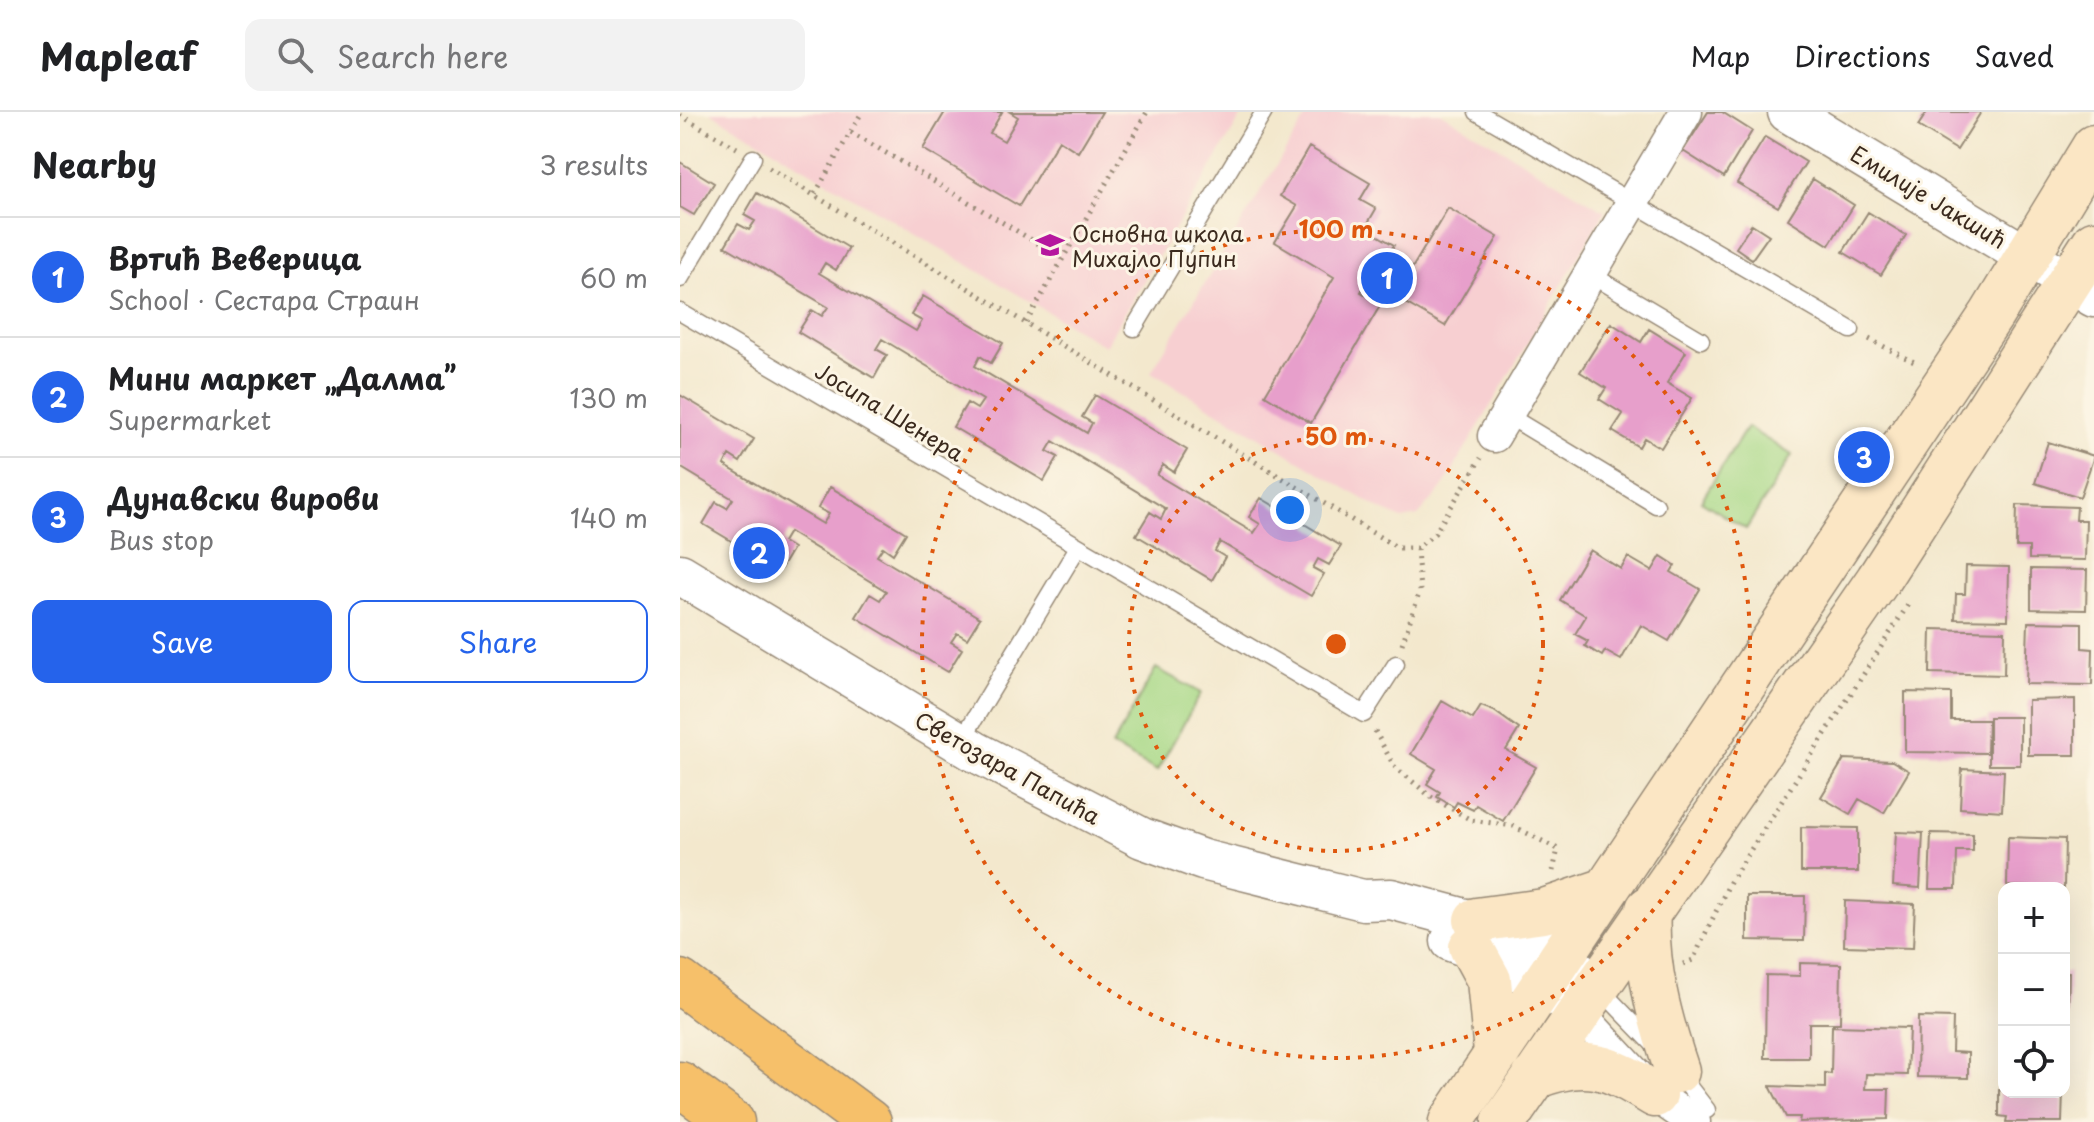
<!DOCTYPE html>
<html lang="en">
<head>
<meta charset="utf-8">
<style>
  :root { --surface:#fff; --page:#f2f2f2; --text:#202124; --muted:#757577; --line:#e0e0e0; --accent:#2563eb }
  body { margin:0; font-family:"Playpen Sans",sans-serif; background:var(--page); color:var(--text) }
  .controls { position:absolute; right:24px; bottom:24px; display:grid; overflow:hidden; border-radius:16px; box-shadow:0 8px 32px #0002 }
  .controls button { width:72px; height:72px; display:grid; place-items:center; padding:0; border:0; border-bottom:2px solid var(--line); background:var(--surface); color:var(--text); font:40px sans-serif }
  .you { position:absolute; left:610px; top:398px; width:28px; height:28px; margin:-20px; border:6px solid #fff; border-radius:50%; background:#1a73e8; box-shadow:0 0 0 12px #1a73e833 }
  .badge { display:grid; place-items:center; width:52px; height:52px; border-radius:50%; background:var(--accent); color:#fff; font-size:26px; font-weight:700 }
  .pin { position:absolute; translate:-50% -50%; border:4px solid #fff; box-shadow:0 2px 8px #0006 }
  .list { margin:0; padding:0; list-style:none }
  h2 { display:flex; justify-content:space-between; align-items:center; height:104px; margin:0; padding:0 32px; font-size:34px }
  h2 small { font-size:26px; font-weight:400; color:var(--muted) }
  .list li { display:grid; grid-template-columns:52px 1fr auto; gap:24px; align-items:center; box-sizing:border-box; height:120px; padding:0 32px; border-top:2px solid var(--line) }
  .list b { display:block; font-size:30px; white-space:nowrap }
  .list p { margin:0; font-size:26px; white-space:nowrap; color:var(--muted) }
  .list em { font-size:26px; font-style:normal; color:var(--muted) }
  .actions { display:flex; gap:16px; padding:24px 32px }
  .actions a { flex:1; padding:18px 0; border:2px solid var(--accent); border-radius:16px; text-align:center; font-size:28px; color:var(--accent) }
  .actions .main { background:var(--accent); color:#fff }
  .icon { flex:none; width:44px; height:44px; fill:none; stroke:currentColor; stroke-width:2; stroke-linecap:round; stroke-linejoin:round }
  .map { position:relative; flex:none; width:1414px; height:1010px; overflow:hidden }
  header { display:flex; align-items:center; gap:48px; box-sizing:border-box; height:112px; padding:0 40px; background:var(--surface); border-bottom:2px solid var(--line) }
  header strong { font-size:38px }
  nav { display:flex; gap:44px; margin-inline-start:auto; font-size:28px }
  .search { width:560px; height:72px; background:var(--page); display:flex; align-items:center; gap:20px; box-sizing:border-box; padding:0 28px; border-radius:16px; color:var(--muted); font-size:30px }
  main { display:flex }
  aside { flex:1; background:var(--surface) }
  .map>svg:first-child { display:block }
</style>
</head>
<body>
<header>
<strong>Mapleaf</strong>
<div class="search"><svg class="icon" aria-label="search" viewBox="0 0 24 24"><circle cx="10" cy="10" r="6"/><path d="M15 15l6 6"/></svg>Search here</div>
<nav><a>Map</a><a>Directions</a><a>Saved</a></nav>
</header>
<main>
<aside>
<h2>Nearby<small>3 results</small></h2>
<ul class="list">
<li><span class="badge">1</span><div><b>Вртић Веверица</b><p>School · Сестара Страин</p></div><em>60 m</em></li>
<li><span class="badge">2</span><div><b>Мини маркет „Далма”</b><p>Supermarket</p></div><em>130 m</em></li>
<li><span class="badge">3</span><div><b>Дунавски вирови</b><p>Bus stop</p></div><em>140 m</em></li>
</ul>
<div class="actions"><a class="main">Save</a><a>Share</a></div>
</aside>
<div class="map">
<svg width="1414" height="1010" viewBox="0 0 1414 1010">
  <rect width="100%" height="100%" fill="#fcf5e5"/>
  <filter id="ink" filterUnits="userSpaceOnUse"><feTurbulence type="fractalNoise" baseFrequency=".0125" numOctaves="2"/><feDisplacementMap in="SourceGraphic" scale="16" xChannelSelector="R" yChannelSelector="G"/><feConvolveMatrix kernelMatrix="1 2 1 2 8 2 1 2 1" color-interpolation-filters="sRGB"/></filter>
  <filter id="wash" filterUnits="userSpaceOnUse"><feTurbulence type="fractalNoise" baseFrequency=".006" numOctaves="4" result="noise"/><feDisplacementMap in="SourceGraphic" scale="32" xChannelSelector="R" yChannelSelector="G"/><feGaussianBlur stdDeviation="1.8" result="paint"/><feColorMatrix in="noise" values="0 0 0 0 0 0 0 0 0 0 0 0 0 0 0 0 0 1.4 0 .05"/><feComposite in="paint" operator="in"/></filter>
  <g filter="url(#wash)">
    <rect width="100%" height="100%" fill="#f3e8cd"/>
    <!-- built -->
    <path fill="#f7cfd1" d="M30,0H564L425,234Z
      M629,0H760L925,99L763,375L738,404L722,407L702,398L471,260Z"/>
    <!-- green -->
    <path fill="#a7d886" stroke="#718152" stroke-width="2" d="M1067,315L1112,343L1066,417L1021,389Z
      M476,556L521,581L477,659L432,634Z"/>
    <g id="blocks">
      <!-- building -->
      <path fill="#e79fcb" d="M265,0H322L310,21L324,29L338,5L330,0H422L398,40L379,28L339,94L243,37Z
        M1028,0H1042L1072,19L1044,65L1003,39Z
        M1247,0H1301L1277,38L1238,14Z
        M1085,25L1126,50L1098,95L1057,71Z
        M629,35L690,71L680,88L696,97L685,116L714,133L704,149L728,163L768,96L818,125L765,214L715,185L722,173L695,157L681,180L701,192L631,311L585,283L654,165L595,130L617,94L600,84Z
        M0,50L34,71L14,103L0,95Z
        M1133,67L1174,93L1149,133L1108,107Z
        M77,81L169,136L156,158L145,151L139,161L236,219L242,209L231,203L243,184L323,231L311,251L300,244L295,254L407,321L412,311L402,305L415,283L507,338L494,360L483,353L477,363L574,421L580,412L569,405L581,386L661,434L649,453L638,447L633,456L644,462L631,484L540,430L535,439L545,445L532,468L456,423L470,400L481,407L486,397L373,329L367,339L378,345L364,369L273,315L287,291L297,297L303,288L202,227L196,237L207,243L194,266L118,220L132,198L142,204L148,195L45,134L58,112L69,118L75,109L64,103Z
        M1188,100L1226,123L1201,163L1163,140Z
        M1072,112L1089,123L1072,147L1056,136Z
        M931,211L961,230L969,217L1006,240L987,271L1012,286L981,336L964,326L959,335L932,319L943,302L919,287L926,276L900,260Z
        M0,283L74,327L60,350L49,343L44,353L143,412L149,402L138,396L150,375L226,421L213,442L203,435L197,444L300,506L287,527L277,521L271,530L282,537L268,560L176,505L190,482L200,488L206,479L109,420L103,430L113,436L100,458L23,412L36,390L47,396L53,387L0,355Z
        M1368,330L1414,344L1400,385L1355,371Z
        M1337,393L1397,395L1396,408H1406L1405,448L1349,447V435H1336Z
        M910,438L941,457L948,445L972,459L981,444L995,453L991,460L1020,477L989,529L961,513L941,548L925,539L922,544L905,534L908,529L895,522L906,504L880,488Z
        M1286,454L1329,455L1328,508L1275,507L1276,482H1285Z
        M1351,457L1407,458L1406,498L1351,497Z
        M1348,510L1402,511V536L1413,537L1412,573L1346,572Z
        M1251,517L1325,519L1324,563L1250,561Z
        M1225,580L1271,581V608H1308L1307,641L1225,640Z
        M1395,587V643H1348V588Z
        M762,589L793,607L801,594L814,599L839,617L826,638L856,655L823,709L796,693L793,698L777,690L774,695L757,685L760,680L747,672L756,657L731,642Z
        M1309,605H1340V653H1309Z
        M1164,647L1212,649L1229,659L1204,701L1179,687L1170,702L1141,685Z
        M1282,657L1324,659L1322,699L1280,696Z
        M1121,715L1178,716V760H1121Z
        M1216,720L1243,721L1240,776L1213,774Z
        M1251,721L1293,722V739H1277L1276,777H1249Z
        M1328,725L1385,727L1384,776L1327,774Z
        M1067,784H1125L1124,829L1067,828Z
        M1165,789L1235,792L1233,836L1164,834Z
        M1120,851L1161,852L1160,911H1129V946H1085L1086,863L1120,864Z
        M1384,860H1389L1388,907H1384Z
        M1238,905L1273,906L1272,940L1288,941V966L1237,965Z
        M1152,914L1229,916L1227,963L1186,962L1185,977H1209L1208,1007L1119,1010L1120,1005H1106L1090,974L1145,976V961L1151,962Z
        M1319,978L1383,980L1382,1010H1326L1327,1005L1319,1004Z"/>
    </g>
  </g>
  <g filter="url(#ink)">
    <use href="#blocks" fill-opacity="0" stroke="#978976" stroke-width="2"/>
    <g fill="none" stroke-linecap="round" stroke-linejoin="round">
      <defs>
        <path id="service" d="M797,0L1171,218
          M910,162L1021,228
          M0,167L73,46
          M0,200L684,602L716,552
          M454,216L584,0
          M827,303L976,393
          M280,631L398,435
          M920,877L976,935
          M996,958L1027,998"/>
        <path id="minor" d="M814,324L1006,0
          M898,900L975,983L1014,1010"/>
        <path id="tertiary" d="M1108,0L1414,185
          M0,462L294,639L462,726L523,748L683,788L711,787L826,818L881,845L917,874
          M771,829L825,849L890,893"/>
        <path id="secondary" d="M968,797C965,853 979,906 997,959
          M796,808L864,799L926,778
          M791,835L809,868L816,941
          M854,965C908,944 928,954 975,983
          M771,1010L1312,202L1414,35
          M824,1010L1198,468L1414,131"/>
        <path id="primary" d="M0,870L189,1010
          M0,972L52,1010"/>
      </defs>
      <!-- service casing -->
      <use href="#service" stroke="#978976" stroke-width="19"/>
      <!-- minor casing -->
      <use href="#minor" stroke="#978976" stroke-width="35"/>
      <!-- tertiary casing -->
      <use href="#tertiary" stroke="#978976" stroke-width="43"/>
      <!-- secondary casing -->
      <use href="#secondary" stroke="#978976" stroke-width="47"/>
      <!-- primary casing -->
      <use href="#primary" stroke="#978976" stroke-width="47"/>
      <!-- path -->
      <path stroke="#978976" stroke-width="5" stroke-dasharray="2 6" stroke-linecap="butt" d="M0,3L57,36
        M171,20L382,146
        M89,56L718,436H737L755,421L801,346
        M135,82L182,0
        M346,211L467,0
        M1189,227L1234,250
        M722,532L740,479L737,436
        M695,619L714,654L751,685L791,708L833,714L878,737L873,759
        M1003,852L1013,848L1050,770L1228,493"/>
      <!-- service -->
      <use href="#service" stroke="#fff" stroke-width="16"/>
      <!-- minor -->
      <use href="#minor" stroke="#fff" stroke-width="32"/>
      <!-- tertiary -->
      <use href="#tertiary" stroke="#fff" stroke-width="40"/>
      <!-- secondary -->
      <use href="#secondary" stroke="#fbe6c4" stroke-width="44"/>
      <!-- primary -->
      <use href="#primary" stroke="#f6c06b" stroke-width="44"/>
    </g>
  </g>
  <!-- distance rings -->
  <g fill="none" stroke="#df570d" stroke-width="4" stroke-dasharray="4 8">
    <circle cx="656" cy="532" r="207"/>
    <circle cx="656" cy="532" r="414"/>
  </g>
  <!-- icons -->
  <defs>
    <symbol id="school-bare" viewBox="-9 -9 18 18"><path d="M0-5L7-2L0 1L-7-2ZM-4 1L0 2.5L4 1V4Q0 6-4 4Z" fill="#b5179e" stroke="#fcf5e5" stroke-width="2.5" paint-order="stroke"/></symbol>
  </defs>
  <g fill-rule="evenodd">
    <use href="#school-bare" x="350" y="113" width="40" height="40"/>
  </g>
  <g text-anchor="middle" dominant-baseline="central" stroke-width="6" stroke-linejoin="round" paint-order="stroke">
    <!-- street labels -->
    <g font-size="22" fill="#3b2a1e" stroke="#fcf5e5">
      <text transform="translate(1249 84) rotate(31)">Емилије Јакшић</text>
      <text transform="translate(210 299) rotate(31)">Јосипа Шенера</text>
      <text transform="translate(328 655) rotate(29)">Светозара Папића</text>
    </g>
    <!-- poi labels -->
    <g font-size="22" fill="#3b2a1e" stroke="#fcf5e5" text-anchor="start">
      <text x="392" y="120">Основна школа<tspan x="392" dy="25">Михајло Пупин</tspan></text>
    </g>
  </g>
  <circle cx="656" cy="532" r="12" fill="#df570d" stroke="#fcf5e5" stroke-width="4"/>
  <g font-size="24" text-anchor="middle" font-weight="bold" fill="#df570d" stroke="#fcf5e5" stroke-width="6" stroke-linejoin="round" paint-order="stroke">
    <text x="656" y="126">100 m</text>
    <text x="656" y="333">50 m</text>
  </g>
</svg>
<div class="controls">
<button>+</button>
<button>−</button>
<button><svg class="icon" aria-label="locate" viewBox="0 0 24 24"><circle cx="12" cy="12" r="6"/><path d="M12 2v4M12 18v4M2 12h4M18 12h4"/></svg></button>
</div>
<div class="you"></div>
<div class="pin badge" style="left:707px;top:166px">1</div>
<div class="pin badge" style="left:79px;top:441px">2</div>
<div class="pin badge" style="left:1184px;top:345px">3</div>
</div>
</main>
</body>
</html>
